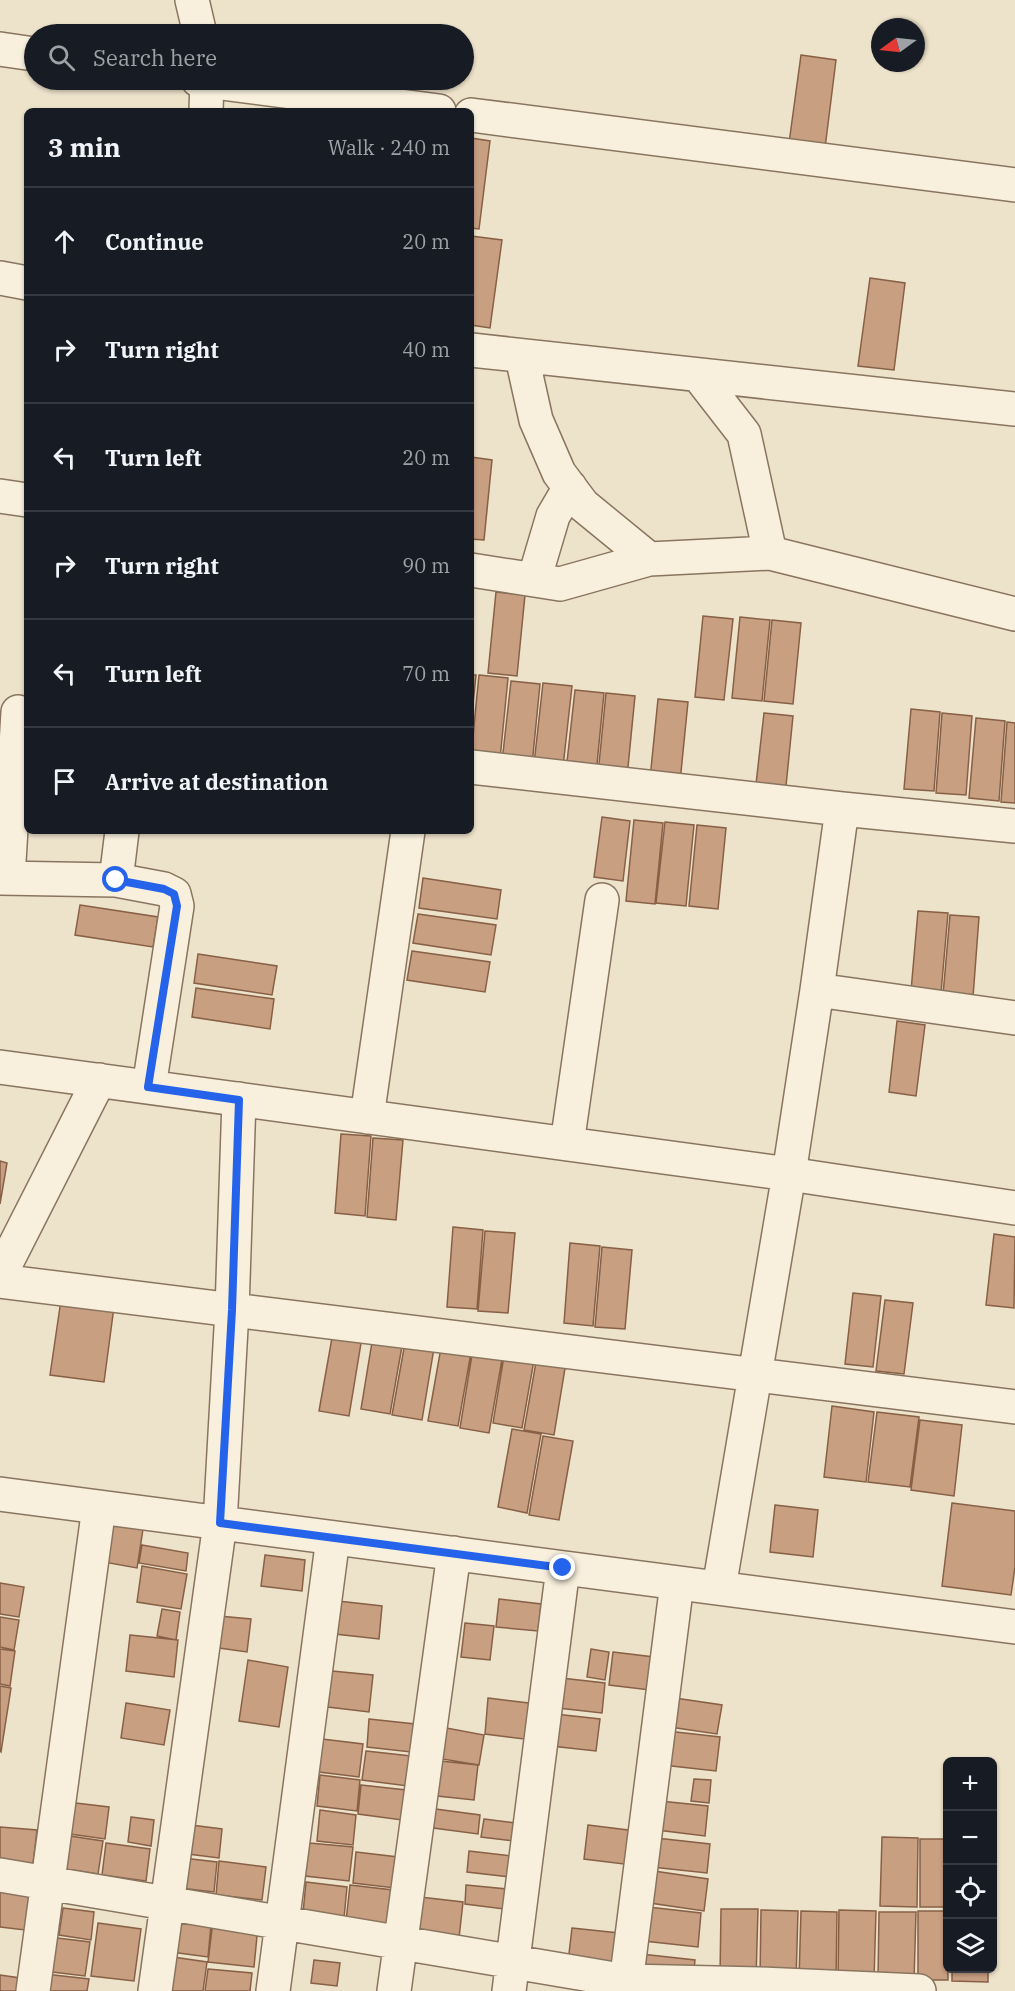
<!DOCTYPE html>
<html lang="en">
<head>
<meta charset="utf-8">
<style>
  :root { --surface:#171b24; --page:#242831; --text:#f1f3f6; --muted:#9ea1a6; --line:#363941 }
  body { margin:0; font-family:"IBM Plex Serif",serif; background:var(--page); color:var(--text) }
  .controls { position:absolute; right:18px; bottom:18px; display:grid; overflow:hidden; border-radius:9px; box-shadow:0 2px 4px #0004 }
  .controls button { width:54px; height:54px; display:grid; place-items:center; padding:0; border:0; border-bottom:2px solid var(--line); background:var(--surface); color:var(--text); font:30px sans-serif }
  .compass { position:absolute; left:871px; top:18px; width:54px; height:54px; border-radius:50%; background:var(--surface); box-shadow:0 2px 4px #0004; rotate:255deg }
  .stop { position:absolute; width:18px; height:18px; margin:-14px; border:4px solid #2563eb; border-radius:50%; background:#fff }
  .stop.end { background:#2563eb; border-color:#fff; box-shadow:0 2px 6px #0008 }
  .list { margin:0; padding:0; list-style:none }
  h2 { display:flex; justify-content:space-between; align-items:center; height:78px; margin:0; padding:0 24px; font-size:26px }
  h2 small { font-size:20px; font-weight:400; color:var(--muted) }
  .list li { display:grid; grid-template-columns:39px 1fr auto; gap:18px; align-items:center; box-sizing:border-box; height:108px; padding:0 24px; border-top:2px solid var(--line) }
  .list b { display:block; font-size:22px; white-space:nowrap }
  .list em { font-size:20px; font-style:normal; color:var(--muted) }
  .icon { flex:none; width:33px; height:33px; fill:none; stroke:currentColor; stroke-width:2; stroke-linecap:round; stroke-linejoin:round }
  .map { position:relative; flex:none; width:1015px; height:1991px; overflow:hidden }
  .search { position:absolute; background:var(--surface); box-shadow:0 2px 4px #0004; left:24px; top:24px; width:450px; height:66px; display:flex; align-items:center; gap:15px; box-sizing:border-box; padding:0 21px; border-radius:33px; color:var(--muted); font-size:22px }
  .panel { position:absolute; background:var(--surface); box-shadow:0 2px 4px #0004; left:24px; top:108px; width:450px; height:726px; border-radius:9px }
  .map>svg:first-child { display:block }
</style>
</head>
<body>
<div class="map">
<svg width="1015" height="1991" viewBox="0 0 1015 1991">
  <rect width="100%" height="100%" fill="#ede2ca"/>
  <!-- building -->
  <path fill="#c99f82" stroke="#876046" stroke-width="1.5" d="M801,55L836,60L825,148L789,143Z
    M471,138L490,141L479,229L471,228Z
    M471,236L502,240L490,328L471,325Z
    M870,278L905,283L894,370L858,366Z
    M471,457L492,460L484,540L471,539Z
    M496,592L525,595L517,676L488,673Z
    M703,616L733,619L724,700L695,697Z
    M740,617L770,620L762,701L732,698Z
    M772,620L801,623L793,704L764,701Z
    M471,675H476L471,724Z
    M479,675L508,678L500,759L471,756Z
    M511,681L540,684L532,765L502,762Z
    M543,683L572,686L563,767L534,764Z
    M575,690L604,693L596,774L566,771Z
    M606,693L635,696L627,777L598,774Z
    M658,699L688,702L680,782L650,779Z
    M911,709L940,712L934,791L904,789Z
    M764,713L793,716L785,796L755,793Z
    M942,713L972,716L966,795L936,793Z
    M976,718L1005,721L999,801L969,798Z
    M1007,722L1015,723V803L1001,802Z
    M602,817L630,821L623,881L594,877Z
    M634,820L663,823L655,904L626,901Z
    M665,822L694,825L686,906L656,903Z
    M697,825L726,828L718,909L689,906Z
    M423,878L501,890L497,919L419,908Z
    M80,905L158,917L153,947L75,935Z
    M918,911L948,913L941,993L911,991Z
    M418,914L496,925L491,955L413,943Z
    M950,915L979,917L973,997L943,995Z
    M412,951L490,962L485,992L407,980Z
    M198,954L277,966L272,995L194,983Z
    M196,988L274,999L270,1029L192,1017Z
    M897,1021L925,1025L916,1096L889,1092Z
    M341,1134L371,1136L365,1216L335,1213Z
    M373,1138L403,1140L396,1220L367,1217Z
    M0,1161L7,1163L0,1204Z
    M453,1227L483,1230L477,1309L447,1307Z
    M485,1231L515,1233L508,1313L478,1311Z
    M994,1234L1015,1237L1014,1308L986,1305Z
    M570,1243L600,1246L593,1326L564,1323Z
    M602,1247L632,1250L625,1329L595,1327Z
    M853,1293L881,1296L873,1367L845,1364Z
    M61,1300L114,1307L104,1382L50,1375Z
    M885,1300L913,1303L904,1374L876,1371Z
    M374,1330L404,1335L390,1414L361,1409Z
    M333,1332L362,1337L349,1416L319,1411Z
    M406,1337L435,1342L422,1420L392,1415Z
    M442,1342L472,1347L458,1426L428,1421Z
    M506,1344L536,1349L522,1428L493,1423Z
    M473,1349L503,1354L489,1433L460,1428Z
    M538,1351L567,1356L554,1435L524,1430Z
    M832,1406L874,1412L866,1482L824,1477Z
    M877,1412L919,1417L910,1487L868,1482Z
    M920,1420L962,1425L954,1496L911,1490Z
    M512,1429L541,1434L527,1513L498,1507Z
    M543,1436L573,1441L559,1520L529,1515Z
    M952,1503L1015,1511V1567L1011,1595L942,1586Z
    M775,1505L818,1510L813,1557L770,1552Z
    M105,1523L143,1529L137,1568L98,1561Z
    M142,1545L188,1553L186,1571L139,1563Z
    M265,1555L305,1560L302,1591L261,1586Z
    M142,1566L187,1574L181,1609L137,1602Z
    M0,1583L24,1587L19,1617L0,1614Z
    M499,1599L541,1604L538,1631L496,1627Z
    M338,1601L382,1606L379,1639L335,1634Z
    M162,1609L180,1612L176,1640L157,1636Z
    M208,1615L251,1619L247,1652L205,1646Z
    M0,1617L19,1620L14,1650L0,1647Z
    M465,1623L494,1626L490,1660L461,1657Z
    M130,1635L178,1640L174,1677L126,1671Z
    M0,1649L15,1651L10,1686L0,1684Z
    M591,1649L609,1652L605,1680L587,1677Z
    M613,1652L654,1657L650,1690L609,1685Z
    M248,1660L288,1667L279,1727L239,1721Z
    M332,1671L373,1675L369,1712L328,1707Z
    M561,1678L605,1683L602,1713L558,1708Z
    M0,1686L11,1688L1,1752L0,1751Z
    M488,1698L537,1704L532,1740L485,1734Z
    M675,1698L722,1705L717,1734L670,1727Z
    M126,1703L170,1710L164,1745L121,1738Z
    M555,1714L600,1719L596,1751L551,1746Z
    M369,1719L415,1724L411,1752L367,1747Z
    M441,1727L484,1735L479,1765L436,1758Z
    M667,1731L720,1737L716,1771L663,1765Z
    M322,1739L363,1744L359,1777L319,1772Z
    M366,1751L411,1756L408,1786L362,1780Z
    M431,1760L478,1765L474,1800L428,1795Z
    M320,1775L360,1780L357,1811L317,1806Z
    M694,1779L711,1780L709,1803L691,1801Z
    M361,1785L406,1790L402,1820L358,1814Z
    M660,1801L708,1806L705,1836L657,1830Z
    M67,1802L109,1807L105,1839L63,1833Z
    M428,1808L480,1815L478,1834L426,1827Z
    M320,1810L356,1815L353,1845L317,1841Z
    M131,1817L154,1820L151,1846L128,1842Z
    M484,1819L515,1823L514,1841L481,1837Z
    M191,1825L222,1829L219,1858L188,1854Z
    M588,1825L636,1831L632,1865L584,1859Z
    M0,1827L37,1830L33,1864L0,1860Z
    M63,1835L103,1841L98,1874L59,1868Z
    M882,1837L918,1838L917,1907L880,1906Z
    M656,1838L710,1844L707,1873L652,1867Z
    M920,1839H948V1907H920Z
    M106,1843L150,1849L146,1881L102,1875Z
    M309,1843L353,1847L349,1881L305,1876Z
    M469,1851L512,1856L510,1877L467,1872Z
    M356,1852L398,1857L395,1888L353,1883Z
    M183,1858L217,1862L214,1892L180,1888Z
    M219,1861L266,1867L262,1900L216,1895Z
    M654,1871L708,1879L704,1911L650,1903Z
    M306,1882L347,1887L344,1918L303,1913Z
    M350,1885L393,1890L390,1926L346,1921Z
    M466,1885L507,1889L504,1909L465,1904Z
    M0,1888L30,1893L25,1930L0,1927Z
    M420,1897L463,1902L459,1938L416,1934Z
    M648,1907L701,1913L698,1947L644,1941Z
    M63,1908L94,1912L91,1940L59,1935Z
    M721,1909H758L756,1978L720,1977Z
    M761,1910L798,1911L796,1980L760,1979Z
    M839,1910L876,1911L874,1980L838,1979Z
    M801,1911L837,1912L836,1981L799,1980Z
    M918,1911H947L948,1980H918Z
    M879,1912H916L914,1981L878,1980Z
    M168,1919L211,1925L208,1957L164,1951Z
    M213,1921L258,1926L254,1967L208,1962Z
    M98,1923L141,1929L134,1981L91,1976Z
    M572,1928L619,1933L615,1967L568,1962Z
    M49,1937L90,1942L85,1976L44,1971Z
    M641,1954L695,1960L693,1979L638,1972Z
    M166,1956L207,1962L203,1991H171Z
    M314,1960L340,1963L337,1986L311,1983Z
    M952,1968H988V1982L952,1981Z
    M208,1969L252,1973L250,1991H205Z
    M45,1974L89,1979L87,1991H43Z
    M0,1975L20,1978L18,1991H0Z"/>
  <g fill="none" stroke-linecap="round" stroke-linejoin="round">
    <defs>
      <path id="minor" d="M192,0L200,34
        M0,49L34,54
        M198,80L439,111
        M206,111L207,80
        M471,115L1015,185
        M0,278L27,283
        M471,350L1015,409
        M522,357L536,420L559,473L583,505L649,559
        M699,376L744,434L770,553
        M0,496L27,500
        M471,570L560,584L649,559L770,553L1015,614
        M534,580L553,516L570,487
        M471,767L842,809L1015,826
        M122,831L116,880L164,889L174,894L177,906L149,1087
        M0,878L116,880
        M8,878L18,712
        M817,990L1015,1018
        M0,1067L789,1174L1015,1208
        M367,1117L408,831
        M567,1144L602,900
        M0,1275L99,1080
        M0,1281L1015,1407
        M0,1494L1015,1627
        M719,1588L789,1174L817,990L842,809
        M0,1875L626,1981L760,1984L919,1991
        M33,1991L99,1507
        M155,1991L220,1523L232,1310L239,1099
        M273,1991L333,1538
        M394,1991L454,1553
        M509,1991L563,1568
        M625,1991L677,1583"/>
    </defs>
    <!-- minor casing -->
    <use href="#minor" stroke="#89755f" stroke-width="36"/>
    <!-- minor -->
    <use href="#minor" stroke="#f8f0dd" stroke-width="33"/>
  </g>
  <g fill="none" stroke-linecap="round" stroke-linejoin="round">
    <!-- route -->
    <path stroke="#2563eb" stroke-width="8" d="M116,880L164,889L174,894L177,906L148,1087L239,1100L232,1310L220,1523L563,1568"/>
  </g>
</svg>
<div class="controls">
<button>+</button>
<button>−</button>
<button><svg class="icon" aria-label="locate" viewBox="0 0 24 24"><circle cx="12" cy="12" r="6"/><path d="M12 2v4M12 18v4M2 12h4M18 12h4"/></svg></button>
<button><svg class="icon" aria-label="layers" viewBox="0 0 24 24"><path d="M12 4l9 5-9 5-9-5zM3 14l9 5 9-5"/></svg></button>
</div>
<svg class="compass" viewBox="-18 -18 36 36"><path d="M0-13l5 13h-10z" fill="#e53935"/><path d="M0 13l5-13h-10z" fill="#9ea1a6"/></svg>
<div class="stop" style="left:116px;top:880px"></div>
<div class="stop end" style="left:563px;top:1568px"></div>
<div class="search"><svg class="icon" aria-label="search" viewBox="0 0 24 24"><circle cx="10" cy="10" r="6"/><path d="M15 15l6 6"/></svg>Search here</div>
<section class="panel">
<h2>3 min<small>Walk · 240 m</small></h2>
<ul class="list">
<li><svg class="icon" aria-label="ahead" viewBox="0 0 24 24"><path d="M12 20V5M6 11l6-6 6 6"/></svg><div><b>Continue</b></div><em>20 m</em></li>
<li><svg class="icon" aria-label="right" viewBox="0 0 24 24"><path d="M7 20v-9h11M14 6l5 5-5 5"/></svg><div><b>Turn right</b></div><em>40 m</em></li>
<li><svg class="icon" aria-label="left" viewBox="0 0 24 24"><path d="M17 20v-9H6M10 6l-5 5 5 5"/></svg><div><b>Turn left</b></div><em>20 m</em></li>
<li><svg class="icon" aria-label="right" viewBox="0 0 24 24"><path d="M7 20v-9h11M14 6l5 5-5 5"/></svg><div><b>Turn right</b></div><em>90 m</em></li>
<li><svg class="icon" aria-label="left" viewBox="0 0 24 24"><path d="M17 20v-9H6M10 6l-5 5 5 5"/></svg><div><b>Turn left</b></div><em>70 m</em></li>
<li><svg class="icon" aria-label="arrive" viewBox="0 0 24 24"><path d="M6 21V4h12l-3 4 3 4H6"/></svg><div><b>Arrive at destination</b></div></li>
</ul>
</section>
</div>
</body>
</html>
